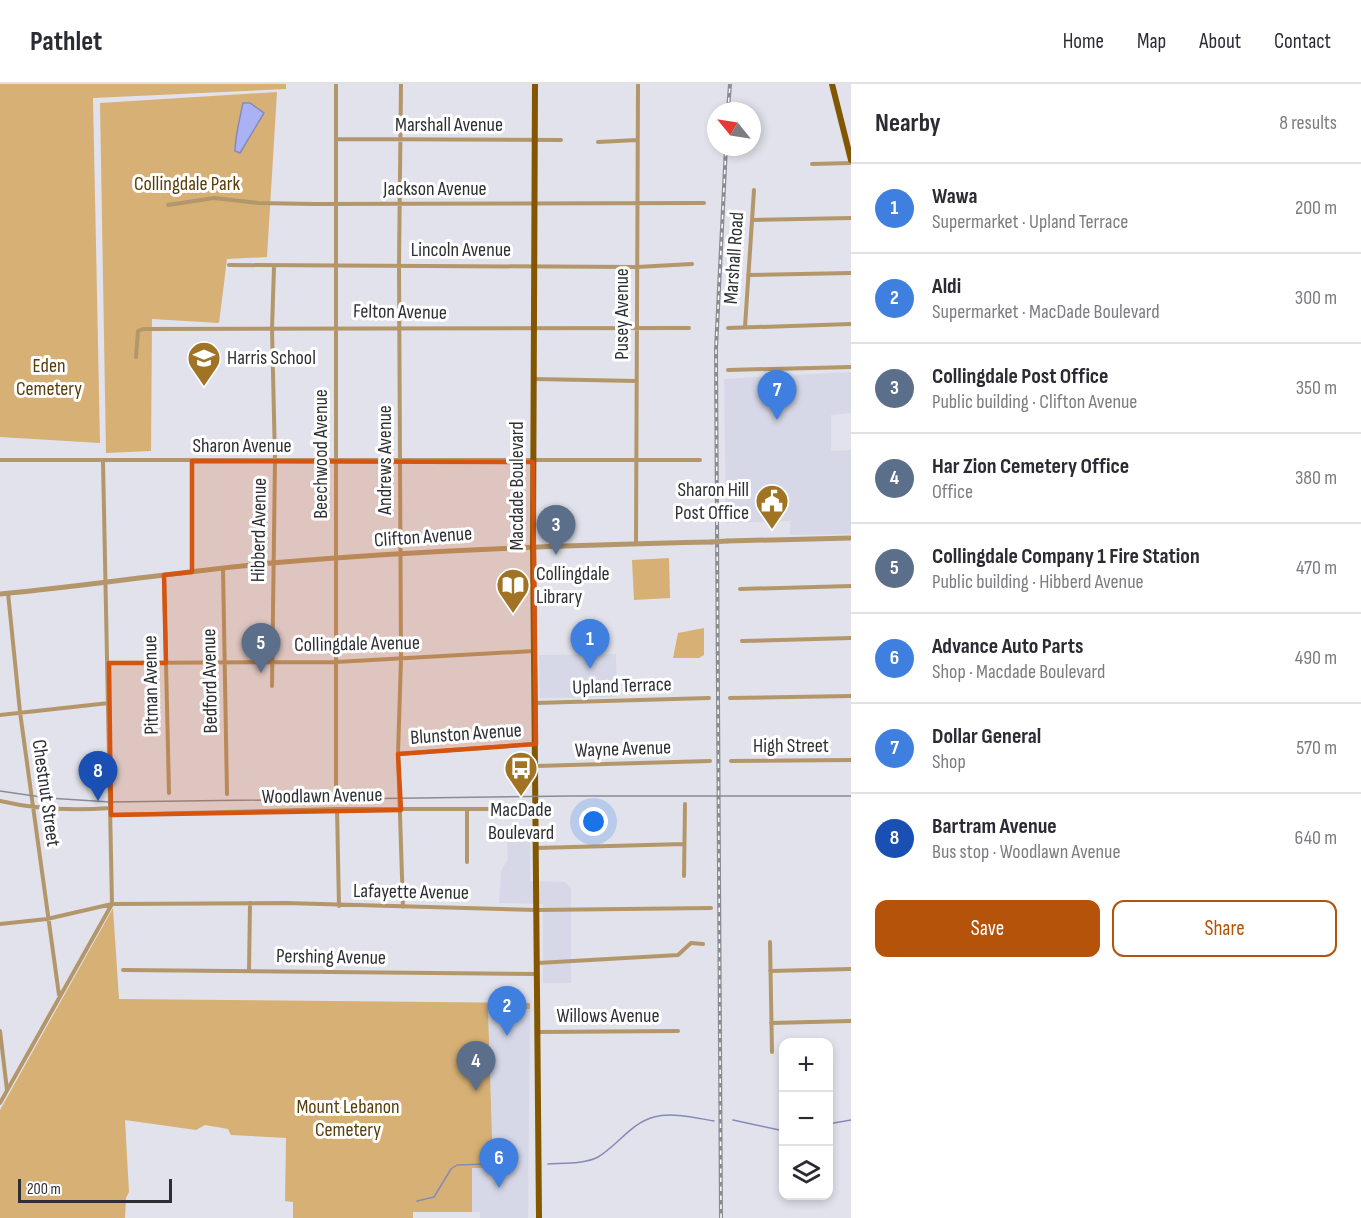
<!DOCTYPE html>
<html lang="en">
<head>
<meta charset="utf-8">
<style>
  :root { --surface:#fff; --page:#f2f2f3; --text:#2b2b33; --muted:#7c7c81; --line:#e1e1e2; --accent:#b45309 }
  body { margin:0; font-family:"Sofia Sans Condensed",sans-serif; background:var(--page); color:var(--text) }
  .controls { position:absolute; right:18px; bottom:18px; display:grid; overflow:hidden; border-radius:12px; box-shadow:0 3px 9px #0003 }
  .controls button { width:54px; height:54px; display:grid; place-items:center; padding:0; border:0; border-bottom:2px solid var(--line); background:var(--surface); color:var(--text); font:30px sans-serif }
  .compass { position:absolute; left:707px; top:18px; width:54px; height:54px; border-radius:50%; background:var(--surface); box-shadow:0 3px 9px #0003; rotate:300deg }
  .scale { position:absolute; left:18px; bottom:15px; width:154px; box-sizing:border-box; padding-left:6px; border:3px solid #2e2f32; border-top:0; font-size:16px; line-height:21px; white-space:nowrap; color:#2e2f32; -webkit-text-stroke:4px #fff; paint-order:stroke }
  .you { position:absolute; left:594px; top:738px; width:21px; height:21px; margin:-15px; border:4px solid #fff; border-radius:50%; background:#1a73e8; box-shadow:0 0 0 9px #1a73e833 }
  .badge { display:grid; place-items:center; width:39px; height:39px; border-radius:50%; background:var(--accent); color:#fff; font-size:20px; font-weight:700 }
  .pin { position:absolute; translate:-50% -50px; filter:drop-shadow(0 2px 3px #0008) }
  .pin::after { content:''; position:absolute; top:32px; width:21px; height:18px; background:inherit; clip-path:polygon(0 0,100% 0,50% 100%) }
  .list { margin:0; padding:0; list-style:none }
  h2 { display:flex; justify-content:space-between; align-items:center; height:78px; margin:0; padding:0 24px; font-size:26px }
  h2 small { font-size:20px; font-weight:400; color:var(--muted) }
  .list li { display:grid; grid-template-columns:39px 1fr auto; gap:18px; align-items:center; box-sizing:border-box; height:90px; padding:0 24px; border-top:2px solid var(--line) }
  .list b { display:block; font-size:22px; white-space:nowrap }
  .list p { margin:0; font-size:20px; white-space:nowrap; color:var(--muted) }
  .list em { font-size:20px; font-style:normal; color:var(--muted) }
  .actions { display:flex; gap:12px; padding:18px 24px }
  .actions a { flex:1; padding:14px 0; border:2px solid var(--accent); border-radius:12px; text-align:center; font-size:21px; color:var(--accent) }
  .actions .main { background:var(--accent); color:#fff }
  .icon { flex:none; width:33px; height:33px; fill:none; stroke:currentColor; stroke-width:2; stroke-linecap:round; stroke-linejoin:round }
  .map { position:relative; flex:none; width:851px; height:1134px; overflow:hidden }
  header { display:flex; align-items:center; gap:36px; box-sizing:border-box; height:84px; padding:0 30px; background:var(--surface); border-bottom:2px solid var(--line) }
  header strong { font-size:28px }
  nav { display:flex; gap:33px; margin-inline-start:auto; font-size:21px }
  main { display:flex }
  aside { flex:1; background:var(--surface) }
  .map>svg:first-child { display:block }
</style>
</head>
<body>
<header>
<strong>Pathlet</strong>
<nav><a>Home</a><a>Map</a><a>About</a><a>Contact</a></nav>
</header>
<main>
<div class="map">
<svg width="851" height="1134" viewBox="0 0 851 1134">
  <rect width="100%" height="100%" fill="#e1e2eb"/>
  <!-- built -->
  <path fill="#d6d8e8" d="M851,288V329L831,331V367L851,366V450L790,451V437L726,439L724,295Z
    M616,570L617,613L540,614L539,571Z
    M506,744L530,745V797L565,798L571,804V899H543V820L499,819L501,787L508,775Z
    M488,925H530L528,1134H480V1128H472V1084H493Z"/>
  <!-- green -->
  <path fill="#d7b075" d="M0,0H286V5L93,14L100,359L0,353Z
    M277,8L267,173L227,175L219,239L152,235L151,367L106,369L100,19Z
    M669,474L670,514L634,516L632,476Z
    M704,544V571L699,574H673L678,549Z
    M113,824L119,915L530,919V925L488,926L493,1084H472V1128H413V1134H293V1118L285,1117L286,1054L231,1051L228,1045L205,1041L196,1046L125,1036L129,1108L126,1114L125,1134H0V1026Z"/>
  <!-- water -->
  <path fill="#aab2f3" stroke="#858bb9" stroke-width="1.5" d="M243,19H250L264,29L240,69L235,67C235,54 240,33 243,19Z"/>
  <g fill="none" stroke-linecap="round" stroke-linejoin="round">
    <!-- stream -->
    <path stroke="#858bb9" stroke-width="1.5" d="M733,1036L784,1047
      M828,1040L851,1036
      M548,1080C563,1079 585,1080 598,1073C618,1061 631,1039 654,1033C672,1028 696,1034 714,1037
      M417,1117L434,1113L451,1085L457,1081L514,1079"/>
    <!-- minor -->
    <path stroke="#b4966b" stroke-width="4" d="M401,0L399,181L401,575L398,670L403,823
      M337,55L561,56
      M598,58L637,56
      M812,80L851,79
      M168,121L214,114L258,119L314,120L704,119
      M752,136L851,134
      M229,181L637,183L692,180
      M748,191L851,189
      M745,243L754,106
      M728,244L851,240
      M136,273L138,247L143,245L689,244
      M728,286L851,283
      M534,295L637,297
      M0,376H700
      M636,460L638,0
      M223,484L227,710
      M192,488V377
      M164,491L169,709
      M740,505L851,502
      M8,509L20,628L59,911
      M742,557L851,554
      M109,579L336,578L534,567
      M272,602L275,376L272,245L274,183
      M730,614L851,612
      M535,619L709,614
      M0,631L109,619
      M398,670L535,660
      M731,677L851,676
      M536,682L710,677
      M336,704V0
      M0,717C38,726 72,727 111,724
      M337,725L339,822
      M467,725V778
      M111,731L337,725H534
      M536,764L684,760
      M684,792L685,720
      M0,840L47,835L112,820L285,819L537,826L711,824
      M770,858L772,968
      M538,879L678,871L691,859L703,860
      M123,886L537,890
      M249,887L250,819
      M770,887L851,885
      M771,939L851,937
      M0,947L7,1006
      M538,948L678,947
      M0,1019L112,820L103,377"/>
    <!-- tertiary -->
    <path stroke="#b4966b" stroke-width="5" d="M727,457L851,454
      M0,510C91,502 181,487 271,479C418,466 565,461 712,458"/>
    <!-- primary -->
    <path stroke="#825700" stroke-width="6" d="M535,0L533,461L539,1134
      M832,0L851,76"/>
    <!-- tram -->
    <path stroke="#8b8c92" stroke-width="1.5" d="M0,707L48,714L110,718L572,712H851"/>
    <defs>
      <path id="rail" d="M728,27L730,0
        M721,1134L716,265L726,63"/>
    </defs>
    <!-- rail casing -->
    <use href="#rail" stroke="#8b8c92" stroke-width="4"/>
    <!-- rail -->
    <use href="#rail" stroke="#fff" stroke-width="1.5" stroke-dasharray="4.5" stroke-linecap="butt"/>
    <!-- tertiary-bridge -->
    <path stroke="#b4966b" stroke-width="5" d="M712,458L727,457"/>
  </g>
  <!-- marked area -->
  <path fill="#d55510" fill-opacity="0.2" stroke="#d55510" stroke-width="4.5" stroke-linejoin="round" d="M192,377L533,378L536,660L398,670L401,726L111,731L109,579H166L164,491L192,488Z"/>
  <!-- icons -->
  <defs>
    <symbol id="school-pin" viewBox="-11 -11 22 30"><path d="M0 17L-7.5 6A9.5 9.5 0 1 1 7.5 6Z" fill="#a07325" stroke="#fff"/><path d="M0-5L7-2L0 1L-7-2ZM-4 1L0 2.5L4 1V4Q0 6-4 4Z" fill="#fff"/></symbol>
    <symbol id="civic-pin" viewBox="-11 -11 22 30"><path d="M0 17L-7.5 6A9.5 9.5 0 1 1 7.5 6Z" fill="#a07325" stroke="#fff"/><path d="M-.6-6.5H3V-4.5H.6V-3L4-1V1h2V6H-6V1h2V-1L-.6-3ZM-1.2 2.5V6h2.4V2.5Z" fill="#fff"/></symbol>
    <symbol id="library-pin" viewBox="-11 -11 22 30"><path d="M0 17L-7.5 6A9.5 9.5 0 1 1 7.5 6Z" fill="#a07325" stroke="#fff"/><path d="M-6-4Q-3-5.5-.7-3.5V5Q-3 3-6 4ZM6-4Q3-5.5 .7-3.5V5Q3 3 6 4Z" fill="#fff"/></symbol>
    <symbol id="bus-pin" viewBox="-11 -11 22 30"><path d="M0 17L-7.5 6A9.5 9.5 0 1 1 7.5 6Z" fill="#a07325" stroke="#fff"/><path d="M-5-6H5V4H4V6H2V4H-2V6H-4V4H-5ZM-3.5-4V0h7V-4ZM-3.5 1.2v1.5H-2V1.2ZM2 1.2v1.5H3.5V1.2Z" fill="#fff"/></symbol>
  </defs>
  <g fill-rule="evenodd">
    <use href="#school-pin" x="185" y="255" width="38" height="52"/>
    <use href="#civic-pin" x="753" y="398" width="38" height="52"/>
    <use href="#library-pin" x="494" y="482" width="38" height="52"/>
    <use href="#bus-pin" x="502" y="665" width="38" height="52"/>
  </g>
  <g text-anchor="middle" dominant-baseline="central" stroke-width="6" stroke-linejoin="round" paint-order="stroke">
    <!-- street labels -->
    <g font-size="20" fill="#2e2f32" stroke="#fff">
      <text x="449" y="41">Marshall Avenue</text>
      <text x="435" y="105">Jackson Avenue</text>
      <text x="461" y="166">Lincoln Avenue</text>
      <text transform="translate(734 174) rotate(-86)">Marshall Road</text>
      <text transform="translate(400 228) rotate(1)">Felton Avenue</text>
      <text transform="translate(622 230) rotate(-90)">Pusey Avenue</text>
      <text x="242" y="362">Sharon Avenue</text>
      <text transform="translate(321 370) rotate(-90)">Beechwood Avenue</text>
      <text transform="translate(385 376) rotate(-90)">Andrews Avenue</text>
      <text transform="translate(517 402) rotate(-90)">Macdade Boulevard</text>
      <text transform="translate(259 446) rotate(-89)">Hibberd Avenue</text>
      <text transform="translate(423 453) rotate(-4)">Clifton Avenue</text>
      <text transform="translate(357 560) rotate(-1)">Collingdale Avenue</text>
      <text transform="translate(210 597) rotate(-91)">Bedford Avenue</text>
      <text transform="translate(151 601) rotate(-91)">Pitman Avenue</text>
      <text transform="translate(622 602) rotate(-2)">Upland Terrace</text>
      <text transform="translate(466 650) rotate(-4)">Blunston Avenue</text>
      <text x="791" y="662">High Street</text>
      <text transform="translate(623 665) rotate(-2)">Wayne Avenue</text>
      <text transform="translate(46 709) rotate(82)">Chestnut Street</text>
      <text transform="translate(322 712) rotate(-1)">Woodlawn Avenue</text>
      <text transform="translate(411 808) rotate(1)">Lafayette Avenue</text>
      <text transform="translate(331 873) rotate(1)">Pershing Avenue</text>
      <text x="608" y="932">Willows Avenue</text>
    </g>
    <!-- park labels -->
    <g font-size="20" fill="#583c0a" stroke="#fff">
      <text x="187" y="100">Collingdale Park</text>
      <text x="49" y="282">Eden<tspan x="49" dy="23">Cemetery</tspan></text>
      <text x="348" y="1023">Mount Lebanon<tspan x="348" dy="23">Cemetery</tspan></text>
    </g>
    <!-- poi labels -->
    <g font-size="20" fill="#2e2f32" stroke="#fff" text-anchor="start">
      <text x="227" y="274">Harris School</text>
      <text x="749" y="406" text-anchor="end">Sharon Hill<tspan x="749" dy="23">Post Office</tspan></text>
      <text x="536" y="490">Collingdale<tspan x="536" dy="23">Library</tspan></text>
      <text x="521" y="726" text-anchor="middle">MacDade<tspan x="521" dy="23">Boulevard</tspan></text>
    </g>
  </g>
</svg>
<div class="controls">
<button>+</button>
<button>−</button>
<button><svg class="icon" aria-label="layers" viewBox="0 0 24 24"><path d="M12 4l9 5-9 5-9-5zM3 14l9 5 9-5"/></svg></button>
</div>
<svg class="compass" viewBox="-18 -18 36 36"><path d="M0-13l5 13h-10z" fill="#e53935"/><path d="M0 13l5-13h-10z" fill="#7c7c81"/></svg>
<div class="scale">200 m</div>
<div class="you"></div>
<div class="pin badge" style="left:590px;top:585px;background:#3f7fe0">1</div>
<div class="pin badge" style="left:507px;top:952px;background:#3f7fe0">2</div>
<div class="pin badge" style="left:556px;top:471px;background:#5c6f8a">3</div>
<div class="pin badge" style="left:476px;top:1007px;background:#5c6f8a">4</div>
<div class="pin badge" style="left:261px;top:589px;background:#5c6f8a">5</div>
<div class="pin badge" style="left:499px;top:1104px;background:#3f7fe0">6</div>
<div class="pin badge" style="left:777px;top:336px;background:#3f7fe0">7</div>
<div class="pin badge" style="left:98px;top:717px;background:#1a4fb4">8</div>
</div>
<aside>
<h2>Nearby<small>8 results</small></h2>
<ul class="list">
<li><span class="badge" style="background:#3f7fe0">1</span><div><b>Wawa</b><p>Supermarket · Upland Terrace</p></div><em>200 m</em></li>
<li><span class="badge" style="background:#3f7fe0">2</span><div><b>Aldi</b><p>Supermarket · MacDade Boulevard</p></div><em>300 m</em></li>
<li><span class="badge" style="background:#5c6f8a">3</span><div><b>Collingdale Post Office</b><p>Public building · Clifton Avenue</p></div><em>350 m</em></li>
<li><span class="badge" style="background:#5c6f8a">4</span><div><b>Har Zion Cemetery Office</b><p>Office</p></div><em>380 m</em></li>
<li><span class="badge" style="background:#5c6f8a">5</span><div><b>Collingdale Company 1 Fire Station</b><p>Public building · Hibberd Avenue</p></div><em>470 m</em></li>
<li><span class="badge" style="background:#3f7fe0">6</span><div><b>Advance Auto Parts</b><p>Shop · Macdade Boulevard</p></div><em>490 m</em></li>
<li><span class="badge" style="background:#3f7fe0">7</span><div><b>Dollar General</b><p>Shop</p></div><em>570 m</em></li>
<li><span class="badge" style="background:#1a4fb4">8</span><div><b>Bartram Avenue</b><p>Bus stop · Woodlawn Avenue</p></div><em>640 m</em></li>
</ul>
<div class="actions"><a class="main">Save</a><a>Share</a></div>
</aside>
</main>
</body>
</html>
